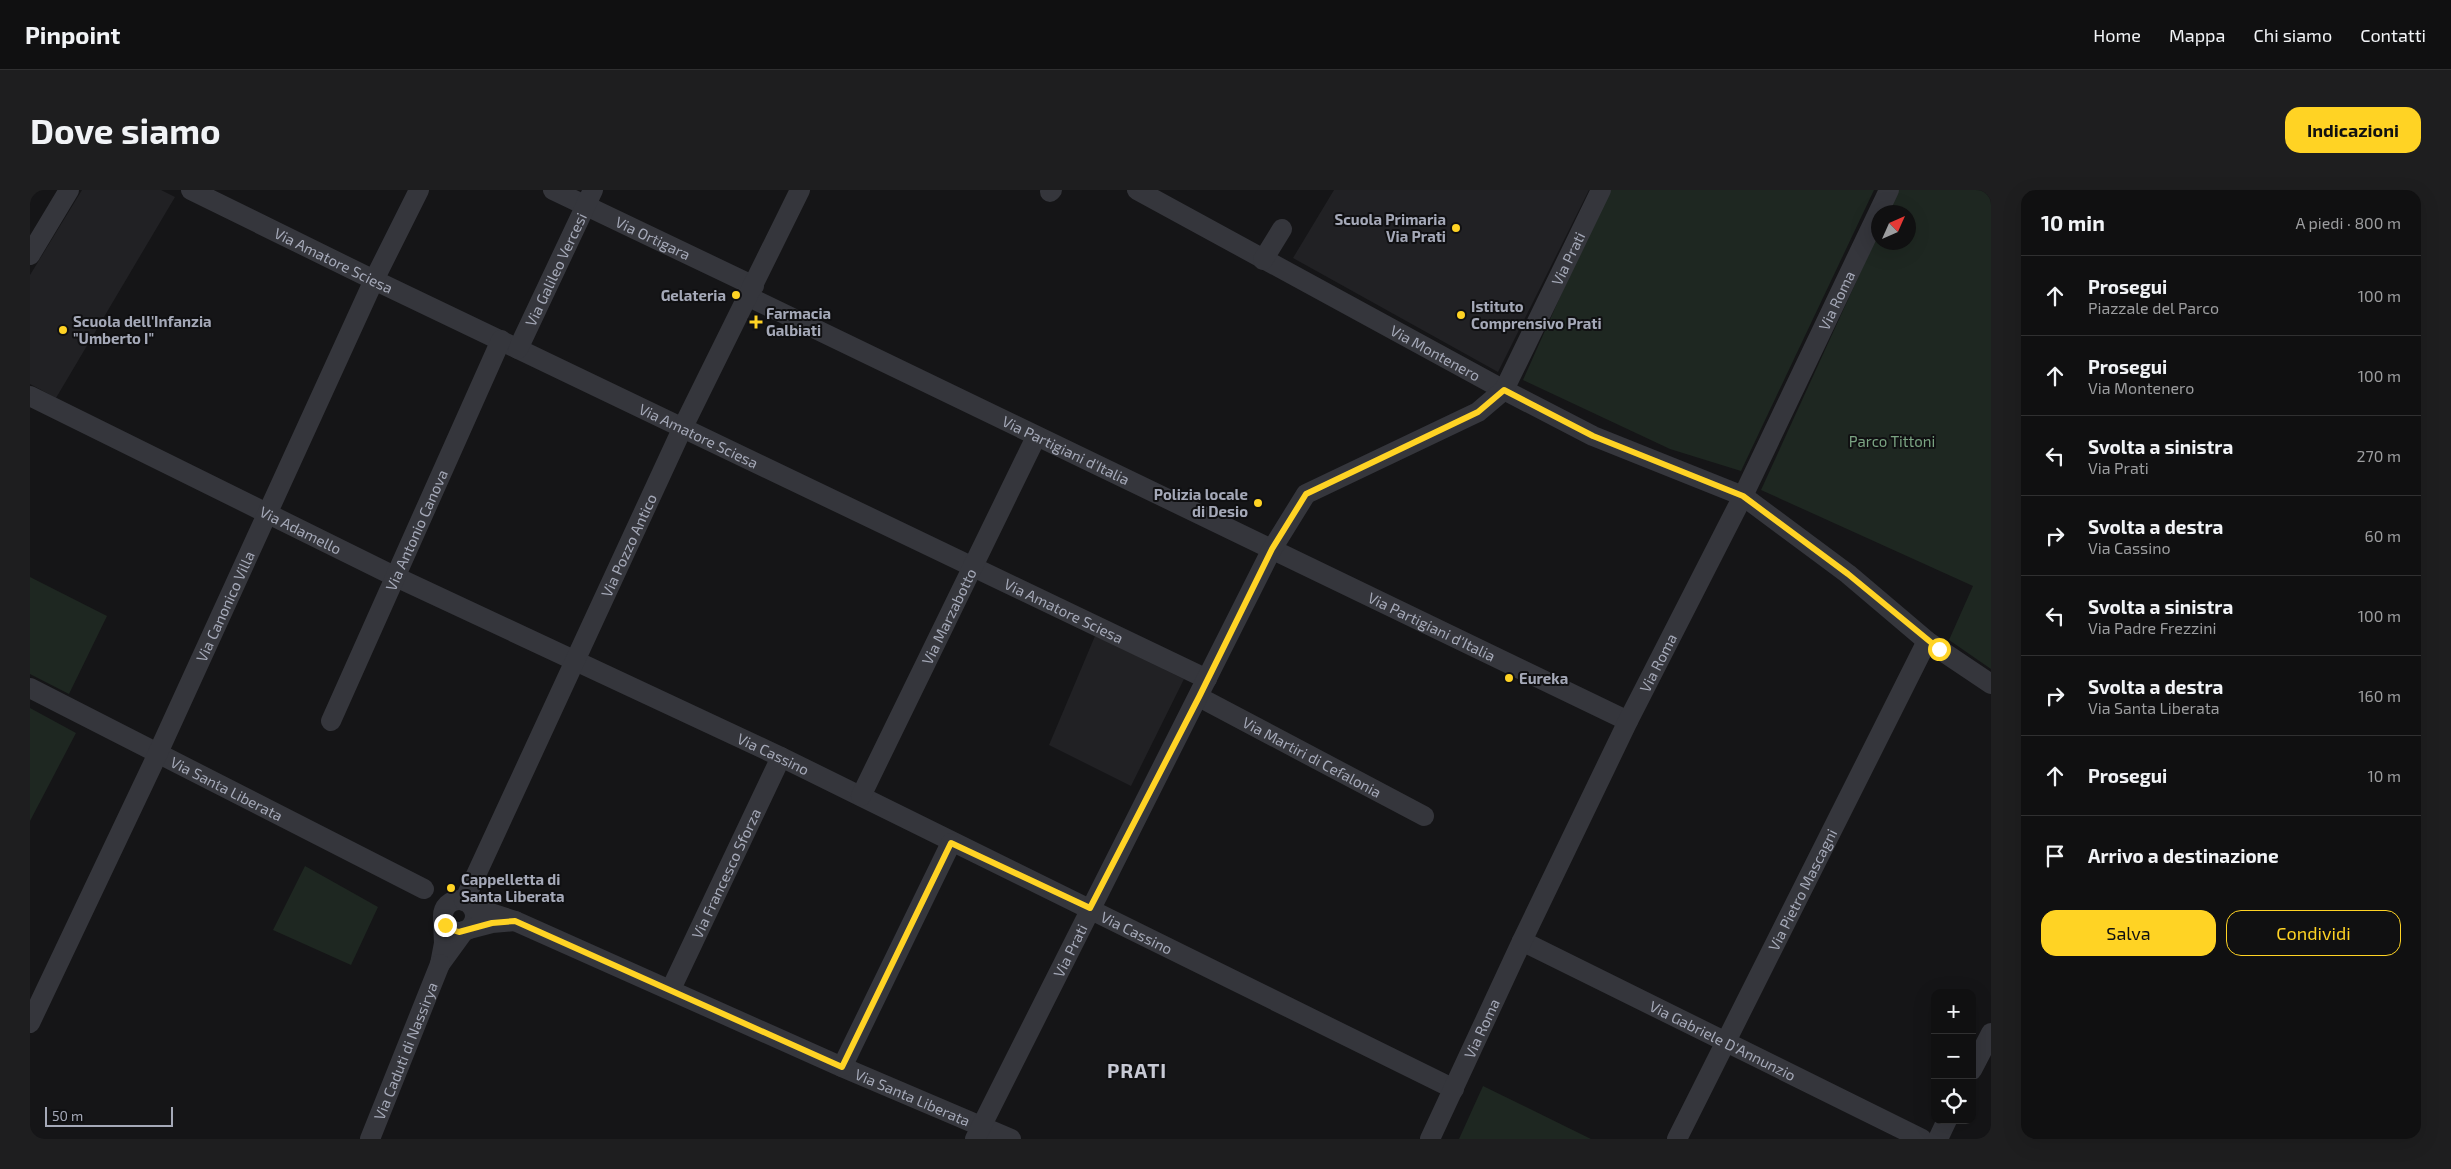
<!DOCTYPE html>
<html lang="it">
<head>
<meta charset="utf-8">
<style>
  :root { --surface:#101011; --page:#1e1e1f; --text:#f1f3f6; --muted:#9c9d9f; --line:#303031; --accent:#ffd324 }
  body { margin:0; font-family:"Exo 2",sans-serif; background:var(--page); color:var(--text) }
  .controls { position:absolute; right:15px; bottom:15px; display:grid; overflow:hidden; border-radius:10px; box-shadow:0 5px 20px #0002 }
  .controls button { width:45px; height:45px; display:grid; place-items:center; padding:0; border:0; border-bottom:1px solid var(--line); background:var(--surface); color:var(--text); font:25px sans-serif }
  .compass { position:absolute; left:1841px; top:15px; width:45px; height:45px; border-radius:50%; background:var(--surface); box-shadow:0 5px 20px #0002; rotate:45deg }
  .scale { position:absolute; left:15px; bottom:12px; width:128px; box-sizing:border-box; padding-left:5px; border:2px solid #a5a9b8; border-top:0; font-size:14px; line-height:18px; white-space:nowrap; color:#a5a9b8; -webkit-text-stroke:4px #101012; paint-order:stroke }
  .stop { position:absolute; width:15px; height:15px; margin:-11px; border:4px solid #ffd324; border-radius:50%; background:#fff }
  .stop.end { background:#ffd324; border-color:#fff; box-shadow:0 1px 5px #0008 }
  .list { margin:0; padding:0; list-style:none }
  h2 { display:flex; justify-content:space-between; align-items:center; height:65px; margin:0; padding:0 20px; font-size:21px }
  h2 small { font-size:16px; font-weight:400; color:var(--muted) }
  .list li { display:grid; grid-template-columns:32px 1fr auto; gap:15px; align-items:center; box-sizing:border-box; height:80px; padding:0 20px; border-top:1px solid var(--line) }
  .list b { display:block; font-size:19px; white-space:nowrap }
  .list p { margin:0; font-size:16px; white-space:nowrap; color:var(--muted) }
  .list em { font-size:16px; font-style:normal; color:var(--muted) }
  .actions { display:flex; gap:10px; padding:15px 20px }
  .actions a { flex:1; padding:11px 0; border:1px solid var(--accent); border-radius:15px; text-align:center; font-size:18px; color:var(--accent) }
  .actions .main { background:var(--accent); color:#111 }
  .icon { flex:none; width:28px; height:28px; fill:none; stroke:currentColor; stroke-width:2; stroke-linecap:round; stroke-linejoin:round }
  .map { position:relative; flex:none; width:1961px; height:949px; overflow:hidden; border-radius:15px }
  header { display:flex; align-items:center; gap:30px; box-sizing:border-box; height:70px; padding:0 25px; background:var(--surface); border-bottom:1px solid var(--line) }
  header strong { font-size:24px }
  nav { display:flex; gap:28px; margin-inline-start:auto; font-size:18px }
  .intro { display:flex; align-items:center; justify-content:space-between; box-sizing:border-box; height:120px; padding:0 30px }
  h1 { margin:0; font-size:35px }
  .button { padding:12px 22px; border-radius:15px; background:var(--accent); color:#111; font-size:18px; font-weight:700 }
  main { display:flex; gap:30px; padding:0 30px }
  aside { flex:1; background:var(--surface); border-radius:15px; box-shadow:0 5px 20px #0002 }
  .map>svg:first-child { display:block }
</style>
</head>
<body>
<header>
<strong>Pinpoint</strong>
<nav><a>Home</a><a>Mappa</a><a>Chi siamo</a><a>Contatti</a></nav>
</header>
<div class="intro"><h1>Dove siamo</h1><a class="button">Indicazioni</a></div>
<main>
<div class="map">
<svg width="1961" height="949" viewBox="0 0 1961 949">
  <rect width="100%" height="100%" fill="#151517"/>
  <!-- built -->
  <path fill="#212124" d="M52,0H131L145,7L26,208L0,194V85Z
    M1304,0H1559L1468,182L1263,68Z
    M1065,446L1154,489L1101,596L1019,555Z"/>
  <!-- green -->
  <path fill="#1e2721" d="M1581,0H1844L1711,281L1640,259L1493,190L1560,40Z
    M1869,0H1955L1961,3V479L1919,450L1943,396L1731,300L1848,44V52H1878V22H1858Z
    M0,387L77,426L39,504L0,484Z
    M0,518L46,543L0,631Z
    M275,676L348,717L321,775L243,740Z
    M1453,896L1561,949H1429Z"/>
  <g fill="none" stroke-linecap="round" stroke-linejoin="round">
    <!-- minor -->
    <g stroke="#35363c" stroke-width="20">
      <path id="s1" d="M161,0L344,90L1177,489"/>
      <path id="s2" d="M523,0L724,96"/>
      <path id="s3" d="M1107,0L1474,200L1563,246L1713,306L1818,384L1897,451L1961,494"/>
      <path d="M1020,2L1022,0"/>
      <path d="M0,65L39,0"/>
      <path d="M1233,70L1252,39"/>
      <path id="s4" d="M719,107L1598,531"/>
      <path id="s5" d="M488,159L563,0"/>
      <path id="s6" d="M0,206L366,387L751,567L1424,899"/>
      <path id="s7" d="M0,498L394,699"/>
      <path id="s8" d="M1169,507L1394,626"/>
      <path id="s9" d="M301,531L471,150"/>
      <path id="s10" d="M831,606L1006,247"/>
      <circle cx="429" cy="726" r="16"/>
      <path id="s11" d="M434,711L653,237L770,0"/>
      <path d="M413,730L414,753L410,774L434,741"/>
      <path id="s12" d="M485,731L812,877L981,949"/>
      <path d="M439,739L462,733L485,731L442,717"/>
      <path id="s13" d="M1492,751L1892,949"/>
      <path id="s14" d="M641,799L751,567"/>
      <path id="s15" d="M0,833L122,576L344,90L389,0"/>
      <path d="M812,877L921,653"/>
      <path d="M1942,880L1961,843"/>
      <path id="s16" d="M340,949L410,774"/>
      <path id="s17" d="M945,949L1242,359L1276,304L1448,222L1474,200L1571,0"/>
      <path id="s18" d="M1400,949L1492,751L1598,531L1713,306L1859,0"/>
      <path id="s19" d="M1647,949L1897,451"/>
      <path d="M1908,949L1917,930"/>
    </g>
  </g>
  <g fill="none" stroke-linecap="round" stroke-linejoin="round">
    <!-- route -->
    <path stroke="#ffd324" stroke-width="6" d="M415,735L419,739L429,742L462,733L485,731L812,877L921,653L1060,718L1169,507L1242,359L1276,304L1448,222L1474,200L1563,246L1713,306L1818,384L1909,459"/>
  </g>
  <!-- markers -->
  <g fill="#ffd324" stroke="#101012" stroke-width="2">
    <circle cx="1426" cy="38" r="5"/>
    <circle cx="706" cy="105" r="5"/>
    <circle cx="1431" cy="125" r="5"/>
    <path d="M723.5 124.5h5v5h5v5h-5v5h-5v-5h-5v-5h5z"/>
    <circle cx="33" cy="140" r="5"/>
    <circle cx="1228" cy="313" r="5"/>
    <circle cx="1479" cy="488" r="5"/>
    <circle cx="421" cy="698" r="5"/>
  </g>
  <g text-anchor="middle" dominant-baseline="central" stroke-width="4" stroke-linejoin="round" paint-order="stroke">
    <!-- poi labels -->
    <g font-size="15" font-weight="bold" fill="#a5a9b8" stroke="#101012" text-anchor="start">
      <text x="1416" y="29" text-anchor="end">Scuola Primaria<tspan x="1416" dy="17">Via Prati</tspan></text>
      <text x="696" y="105" text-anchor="end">Gelateria</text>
      <text x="1441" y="116">Istituto<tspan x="1441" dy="17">Comprensivo Prati</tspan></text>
      <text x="736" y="123">Farmacia<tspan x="736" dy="17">Galbiati</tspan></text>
      <text x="43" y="131">Scuola dell'Infanzia<tspan x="43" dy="17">"Umberto I"</tspan></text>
      <text x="1218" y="304" text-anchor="end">Polizia locale<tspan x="1218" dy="17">di Desio</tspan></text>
      <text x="1489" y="488">Eureka</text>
      <text x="431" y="689">Cappelletta di<tspan x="431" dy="17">Santa Liberata</tspan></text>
    </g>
    <!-- street labels -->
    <g font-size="15" fill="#a5a9b8" stroke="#101012">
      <text stroke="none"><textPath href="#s2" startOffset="111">Via Ortigara</textPath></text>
      <text stroke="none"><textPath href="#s17" startOffset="1096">Via Prati</textPath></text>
      <text stroke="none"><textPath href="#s1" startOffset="159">Via Amatore Sciesa</textPath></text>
      <text stroke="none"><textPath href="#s5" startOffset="88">Via Galileo Vercesi</textPath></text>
      <text stroke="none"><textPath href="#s18" startOffset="932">Via Roma</textPath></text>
      <text stroke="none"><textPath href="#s3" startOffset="340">Via Montenero</textPath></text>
      <text stroke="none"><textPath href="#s1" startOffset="564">Via Amatore Sciesa</textPath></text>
      <text stroke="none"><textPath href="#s4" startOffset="352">Via Partigiani d'Italia</textPath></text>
      <text stroke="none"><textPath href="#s6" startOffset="302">Via Adamello</textPath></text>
      <text stroke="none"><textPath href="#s9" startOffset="209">Via Antonio Canova</textPath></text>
      <text stroke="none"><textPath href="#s11" startOffset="392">Via Pozzo Antico</textPath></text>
      <text stroke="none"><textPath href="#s15" startOffset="460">Via Canonico Villa</textPath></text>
      <text stroke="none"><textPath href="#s1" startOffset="969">Via Amatore Sciesa</textPath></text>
      <text stroke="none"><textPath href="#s10" startOffset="200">Via Marzabotto</textPath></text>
      <text stroke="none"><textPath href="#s4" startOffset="758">Via Partigiani d'Italia</textPath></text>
      <text stroke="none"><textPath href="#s18" startOffset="528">Via Roma</textPath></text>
      <text stroke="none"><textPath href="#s6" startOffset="825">Via Cassino</textPath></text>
      <text stroke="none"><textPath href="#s8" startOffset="128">Via Martiri di Cefalonia</textPath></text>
      <text stroke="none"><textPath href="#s7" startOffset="221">Via Santa Liberata</textPath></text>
      <text stroke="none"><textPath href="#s14" startOffset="128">Via Francesco Sforza</textPath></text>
      <text stroke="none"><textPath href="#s19" startOffset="279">Via Pietro Mascagni</textPath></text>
      <text stroke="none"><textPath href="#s6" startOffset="1230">Via Cassino</textPath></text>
      <text stroke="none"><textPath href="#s17" startOffset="211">Via Prati</textPath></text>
      <text stroke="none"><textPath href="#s18" startOffset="122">Via Roma</textPath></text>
      <text stroke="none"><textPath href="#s13" startOffset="224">Via Gabriele D'Annunzio</textPath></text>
      <text stroke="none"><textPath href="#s16" startOffset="95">Via Caduti di Nassirya</textPath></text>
      <text stroke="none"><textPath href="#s12" startOffset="435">Via Santa Liberata</textPath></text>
    </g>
    <!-- park labels -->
    <g font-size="15" fill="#7ba483" stroke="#101012">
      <text x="1862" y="251">Parco Tittoni</text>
    </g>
    <!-- district labels -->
    <g font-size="20" font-weight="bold" letter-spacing="1" fill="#c7c9d4" stroke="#101012">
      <text x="1107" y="880">PRATI</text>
    </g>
  </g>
</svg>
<div class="controls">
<button>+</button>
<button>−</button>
<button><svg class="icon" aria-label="locate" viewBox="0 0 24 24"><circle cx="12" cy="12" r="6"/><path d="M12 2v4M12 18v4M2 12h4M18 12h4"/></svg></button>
</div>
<svg class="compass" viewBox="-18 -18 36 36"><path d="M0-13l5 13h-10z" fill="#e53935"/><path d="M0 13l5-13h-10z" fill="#9c9d9f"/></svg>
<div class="scale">50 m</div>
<div class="stop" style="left:1909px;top:459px"></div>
<div class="stop end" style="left:415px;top:735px"></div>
</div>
<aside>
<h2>10 min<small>A piedi · 800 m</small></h2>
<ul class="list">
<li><svg class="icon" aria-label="ahead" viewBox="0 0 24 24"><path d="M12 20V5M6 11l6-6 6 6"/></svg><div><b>Prosegui</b><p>Piazzale del Parco</p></div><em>100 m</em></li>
<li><svg class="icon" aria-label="ahead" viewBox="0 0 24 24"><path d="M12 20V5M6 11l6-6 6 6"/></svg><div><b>Prosegui</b><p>Via Montenero</p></div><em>100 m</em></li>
<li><svg class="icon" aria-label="left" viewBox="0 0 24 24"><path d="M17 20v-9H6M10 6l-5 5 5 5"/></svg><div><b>Svolta a sinistra</b><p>Via Prati</p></div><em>270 m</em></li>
<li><svg class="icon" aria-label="right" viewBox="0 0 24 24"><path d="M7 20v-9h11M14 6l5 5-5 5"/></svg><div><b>Svolta a destra</b><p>Via Cassino</p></div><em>60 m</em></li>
<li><svg class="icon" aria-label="left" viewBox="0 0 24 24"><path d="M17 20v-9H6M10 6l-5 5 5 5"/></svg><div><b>Svolta a sinistra</b><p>Via Padre Frezzini</p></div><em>100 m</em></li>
<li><svg class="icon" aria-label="right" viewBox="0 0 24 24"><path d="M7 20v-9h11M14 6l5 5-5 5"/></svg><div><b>Svolta a destra</b><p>Via Santa Liberata</p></div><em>160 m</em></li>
<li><svg class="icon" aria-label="ahead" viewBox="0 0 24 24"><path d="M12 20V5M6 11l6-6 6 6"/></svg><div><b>Prosegui</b></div><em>10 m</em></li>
<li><svg class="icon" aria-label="arrive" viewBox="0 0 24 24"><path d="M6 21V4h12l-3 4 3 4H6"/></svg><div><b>Arrivo a destinazione</b></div></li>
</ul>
<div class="actions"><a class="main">Salva</a><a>Condividi</a></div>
</aside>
</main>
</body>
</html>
